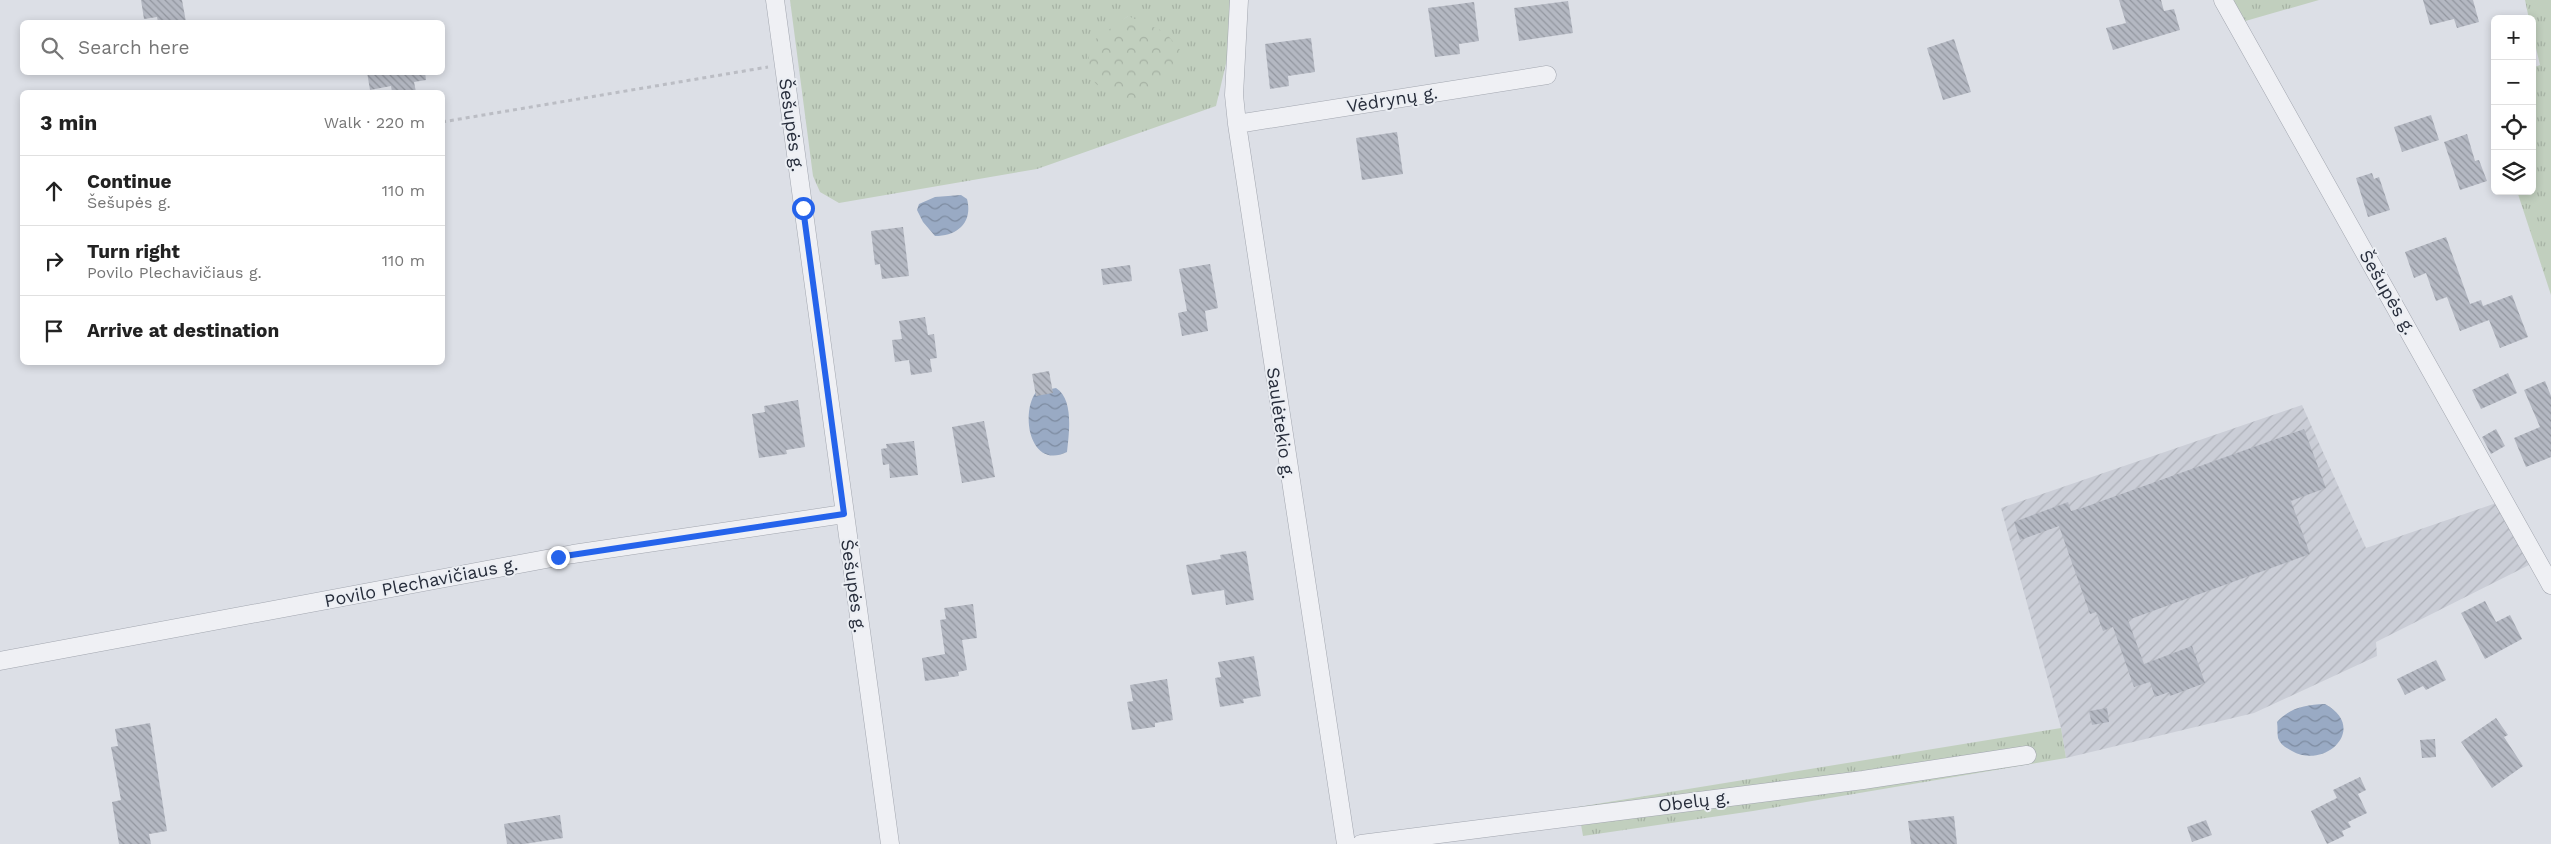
<!DOCTYPE html>
<html lang="en">
<head>
<meta charset="utf-8">
<style>
  :root { --surface:#fff; --page:#f6f6f6; --text:#222; --muted:#767676; --line:#e0e0e0 }
  body { margin:0; font-family:"Work Sans",sans-serif; background:var(--page); color:var(--text) }
  .controls { position:absolute; right:15px; top:15px; display:grid; overflow:hidden; border-radius:8px; box-shadow:0 2px 8px #0003 }
  .controls button { width:45px; height:45px; display:grid; place-items:center; padding:0; border:0; border-bottom:1px solid var(--line); background:var(--surface); color:var(--text); font:25px sans-serif }
  .stop { position:absolute; width:15px; height:15px; margin:-11px; border:4px solid #2563eb; border-radius:50%; background:#fff }
  .stop.end { background:#2563eb; border-color:#fff; box-shadow:0 1px 5px #0008 }
  .list { margin:0; padding:0; list-style:none }
  h2 { display:flex; justify-content:space-between; align-items:center; height:65px; margin:0; padding:0 20px; font-size:21px }
  h2 small { font-size:16px; font-weight:400; color:var(--muted) }
  .list li { display:grid; grid-template-columns:32px 1fr auto; gap:15px; align-items:center; box-sizing:border-box; height:70px; padding:0 20px; border-top:1px solid var(--line) }
  .list b { display:block; font-size:19px; white-space:nowrap }
  .list p { margin:0; font-size:16px; white-space:nowrap; color:var(--muted) }
  .list em { font-size:16px; font-style:normal; color:var(--muted) }
  .icon { flex:none; width:28px; height:28px; fill:none; stroke:currentColor; stroke-width:2; stroke-linecap:round; stroke-linejoin:round }
  .map { position:relative; flex:none; width:2551px; height:844px; overflow:hidden }
  .search { position:absolute; background:var(--surface); box-shadow:0 2px 8px #0003; left:20px; top:20px; width:425px; height:55px; display:flex; align-items:center; gap:12px; box-sizing:border-box; padding:0 18px; border-radius:8px; color:var(--muted); font-size:19px }
  .panel { position:absolute; background:var(--surface); box-shadow:0 2px 8px #0003; left:20px; top:90px; width:425px; height:275px; border-radius:8px }
  .map>svg:first-child { display:block }
</style>
</head>
<body>
<div class="map">
<svg width="2551" height="844" viewBox="0 0 2551 844">
  <defs>
    <pattern id="industrial-furrows" width="10" height="10" patternUnits="userSpaceOnUse" patternTransform="scale(1.25)"><rect width="10" height="10" fill="#cbced7"/><path d="M-1 1l2-2M0 10L10 0M9 11l2-2" fill="none" stroke="#aeb1b9"/></pattern>
    <pattern id="grass-tufts" width="24" height="20" patternUnits="userSpaceOnUse" patternTransform="scale(1.25)"><rect width="24" height="20" fill="#c1cfbe"/><path d="M3 7l-1-3M5 7V3M7 7l1-3M15 17l-1-3M17 17v-4M19 17l1-3" fill="none" stroke="#a6b2a4"/></pattern>
    <pattern id="forest-crowns" width="20" height="18" patternUnits="userSpaceOnUse" patternTransform="scale(1.25)"><rect width="20" height="18" fill="#c1cfbe"/><path d="M2 6a3 3 0 1 1 6 0M12 15a3 3 0 1 1 6 0" fill="none" stroke="#a6b2a4"/></pattern>
    <pattern id="water-waves" width="16" height="10" patternUnits="userSpaceOnUse" patternTransform="scale(1.25)"><rect width="16" height="10" fill="#99aac4"/><path d="M0 5q4-4 8 0t8 0" fill="none" stroke="#7d8ba0"/></pattern>
    <pattern id="building-back-hatch" width="6" height="6" patternUnits="userSpaceOnUse" patternTransform="scale(1.25)"><rect width="6" height="6" fill="#b4b8c2"/><path d="M-1 5l2 2M0 0l6 6M5-1l2 2" fill="none" stroke="#92969f"/></pattern>
  </defs>
  <rect width="100%" height="100%" fill="#dcdfe6"/>
  <!-- industrial -->
  <path fill="url(#industrial-furrows)" d="M2302,405L2366,548L2505,500L2531,564L2376,642L2377,656L2254,713L2066,758L2061,728L2001,508Z"/>
  <!-- grass -->
  <path fill="url(#grass-tufts)" fill-rule="evenodd" d="M790,0H1241L1216,106L1037,169L839,203L820,192L813,176ZM1128,16L1096,84L1110,31Z
    M2223,0H2319L2235,24Z
    M2525,0H2551V295L2517,191H2532V68L2540,65L2532,31V19H2529Z
    M2061,728L2066,758L1753,811L1583,836L1578,807Z"/>
  <!-- forest -->
  <path fill="url(#forest-crowns)" d="M1128,16L1165,32L1185,56L1154,92L1125,103L1096,84L1088,72L1090,43Z"/>
  <!-- water -->
  <path fill="url(#water-waves)" d="M961,195L967,199C973,222 958,236 935,236L923,222L917,210L919,204L935,197Z
    M1056,388C1074,399 1069,433 1067,452C1030,470 1020,414 1036,392Z
    M2325,704C2369,728 2325,770 2292,751C2286,748 2280,744 2278,738C2277,733 2278,727 2277,722C2291,707 2305,705 2325,704Z"/>
  <!-- building -->
  <path fill="url(#building-back-hatch)" d="M141,0H182L186,22H158L157,17L144,19Z
    M2119,0H2161L2164,11L2174,9L2180,30L2113,50L2106,28L2126,23Z
    M2423,0H2473L2479,22L2457,28L2454,19L2430,25Z
    M1568,1L1573,33L1519,41L1514,8Z
    M1474,2L1479,41L1459,44L1460,54L1435,57L1428,8Z
    M1311,38L1315,72L1288,76L1289,86L1270,89L1265,44Z
    M1954,39L1971,92L1943,100L1927,48Z
    M367,72H425L426,80L414,82L416,92H392L391,86L370,90Z
    M2431,115L2439,140L2402,152L2394,127Z
    M1397,132L1403,174L1362,180L1356,138Z
    M2467,134L2475,161L2479,160L2487,181L2460,190L2444,142Z
    M2372,173L2374,179L2379,177L2390,210L2368,217L2356,178Z
    M903,227L909,276L882,279L880,264L875,265L871,231Z
    M2446,237L2470,304L2481,300L2483,306L2512,295L2528,337L2500,348L2489,320L2460,331L2447,297L2436,301L2426,273L2414,278L2405,252Z
    M1210,264L1218,308L1205,311L1208,331L1182,336L1178,313L1187,311L1179,269Z
    M1130,265L1132,281L1103,285L1101,269Z
    M925,317L928,335L934,334L937,358L930,359L932,372L911,375L909,360L895,362L892,340L902,339L899,321Z
    M1049,371L1053,393L1036,396L1032,374Z
    M2508,373L2517,393L2481,409L2472,390Z
    M2545,381L2551,396V457L2526,467L2514,438L2540,427L2524,390Z
    M798,400L805,447L786,450L787,454L759,458L752,414L765,412L764,406Z
    M984,421L995,477L962,483L952,427Z
    M2304,429L2326,488L2291,501L2310,554L2128,620L2144,664L2192,646L2205,683L2170,696L2169,692L2155,697L2150,682L2134,687L2113,627L2103,631L2096,612L2090,614L2059,526L2020,540L2014,522L2068,502L2071,511L2082,508Z
    M2496,429L2505,446L2491,454L2482,437Z
    M914,441L918,475L890,478L889,464L883,465L881,449L887,448L886,444Z
    M1246,551L1254,600L1226,605L1224,590L1192,595L1186,565L1221,559L1220,555Z
    M2485,601L2496,622L2510,615L2522,639L2485,659L2461,613Z
    M973,604L977,638L962,640L967,670L958,672L959,676L925,681L922,658L945,654L940,620L946,619L944,608Z
    M1254,656L1261,696L1243,699L1244,703L1220,707L1215,678L1221,677L1218,662Z
    M2436,660L2446,680L2426,690L2423,686L2405,695L2397,679Z
    M1167,679L1173,720L1155,723V727L1132,730L1127,702L1133,701L1130,685Z
    M2107,708L2109,722L2092,725L2089,711Z
    M2496,718L2508,735L2504,737L2523,766L2492,788L2461,742Z
    M150,723L167,831L149,834L151,844H119L112,802L121,800L111,747L118,746L115,729Z
    M2435,739L2436,757L2422,758L2420,740Z
    M2360,777L2366,790L2358,794L2367,813L2348,822L2351,827L2342,831L2344,836L2327,844L2311,811L2337,798L2333,790Z
    M560,815L563,838L524,844H507L504,824Z
    M1954,816L1957,844H1911L1908,821Z
    M2206,820L2212,835L2192,842L2187,827Z"/>
  <g fill="none" stroke-linecap="round" stroke-linejoin="round">
    <defs>
      <path id="minor" d="M775,0L890,844
        M1239,0L1234,95L1237,124L1346,844
        M2223,0L2551,585
        M1237,124L1547,75
        M0,661L573,554L844,514
        M1361,844L1863,780L2027,755"/>
    </defs>
    <!-- minor casing -->
    <use href="#minor" stroke="#a2a6af" stroke-width="19"/>
    <!-- path -->
    <path stroke="#bbbdc4" stroke-width="3" stroke-dasharray="4 4" stroke-linecap="butt" d="M442,122L768,67"/>
    <!-- minor -->
    <use href="#minor" stroke="#eff0f4" stroke-width="18"/>
  </g>
  <g fill="none" stroke-linecap="round" stroke-linejoin="round">
    <!-- route -->
    <path stroke="#2563eb" stroke-width="6" d="M558,557L844,514L803,208"/>
  </g>
  <g text-anchor="middle" dominant-baseline="central" stroke-width="4" stroke-linejoin="round" paint-order="stroke">
    <!-- street labels -->
    <g font-size="18" fill="#272d3b" stroke="#ebeef3">
      <text transform="translate(1392 99) rotate(-9)">Vėdrynų g.</text>
      <text transform="translate(792 125) rotate(82)">Šešupės g.</text>
      <text transform="translate(2388 292) rotate(60)">Šešupės g.</text>
      <text transform="translate(1281 423) rotate(82)">Saulėtekio g.</text>
      <text transform="translate(421 582) rotate(-11)">Povilo Plechavičiaus g.</text>
      <text transform="translate(854 586) rotate(82)">Šešupės g.</text>
      <text transform="translate(1694 801) rotate(-7)">Obelų g.</text>
    </g>
  </g>
</svg>
<div class="controls">
<button>+</button>
<button>−</button>
<button><svg class="icon" aria-label="locate" viewBox="0 0 24 24"><circle cx="12" cy="12" r="6"/><path d="M12 2v4M12 18v4M2 12h4M18 12h4"/></svg></button>
<button><svg class="icon" aria-label="layers" viewBox="0 0 24 24"><path d="M12 4l9 5-9 5-9-5zM3 14l9 5 9-5"/></svg></button>
</div>
<div class="stop" style="left:803px;top:208px"></div>
<div class="stop end" style="left:558px;top:557px"></div>
<div class="search"><svg class="icon" aria-label="search" viewBox="0 0 24 24"><circle cx="10" cy="10" r="6"/><path d="M15 15l6 6"/></svg>Search here</div>
<section class="panel">
<h2>3 min<small>Walk · 220 m</small></h2>
<ul class="list">
<li><svg class="icon" aria-label="ahead" viewBox="0 0 24 24"><path d="M12 20V5M6 11l6-6 6 6"/></svg><div><b>Continue</b><p>Šešupės g.</p></div><em>110 m</em></li>
<li><svg class="icon" aria-label="right" viewBox="0 0 24 24"><path d="M7 20v-9h11M14 6l5 5-5 5"/></svg><div><b>Turn right</b><p>Povilo Plechavičiaus g.</p></div><em>110 m</em></li>
<li><svg class="icon" aria-label="arrive" viewBox="0 0 24 24"><path d="M6 21V4h12l-3 4 3 4H6"/></svg><div><b>Arrive at destination</b></div></li>
</ul>
</section>
</div>
</body>
</html>
